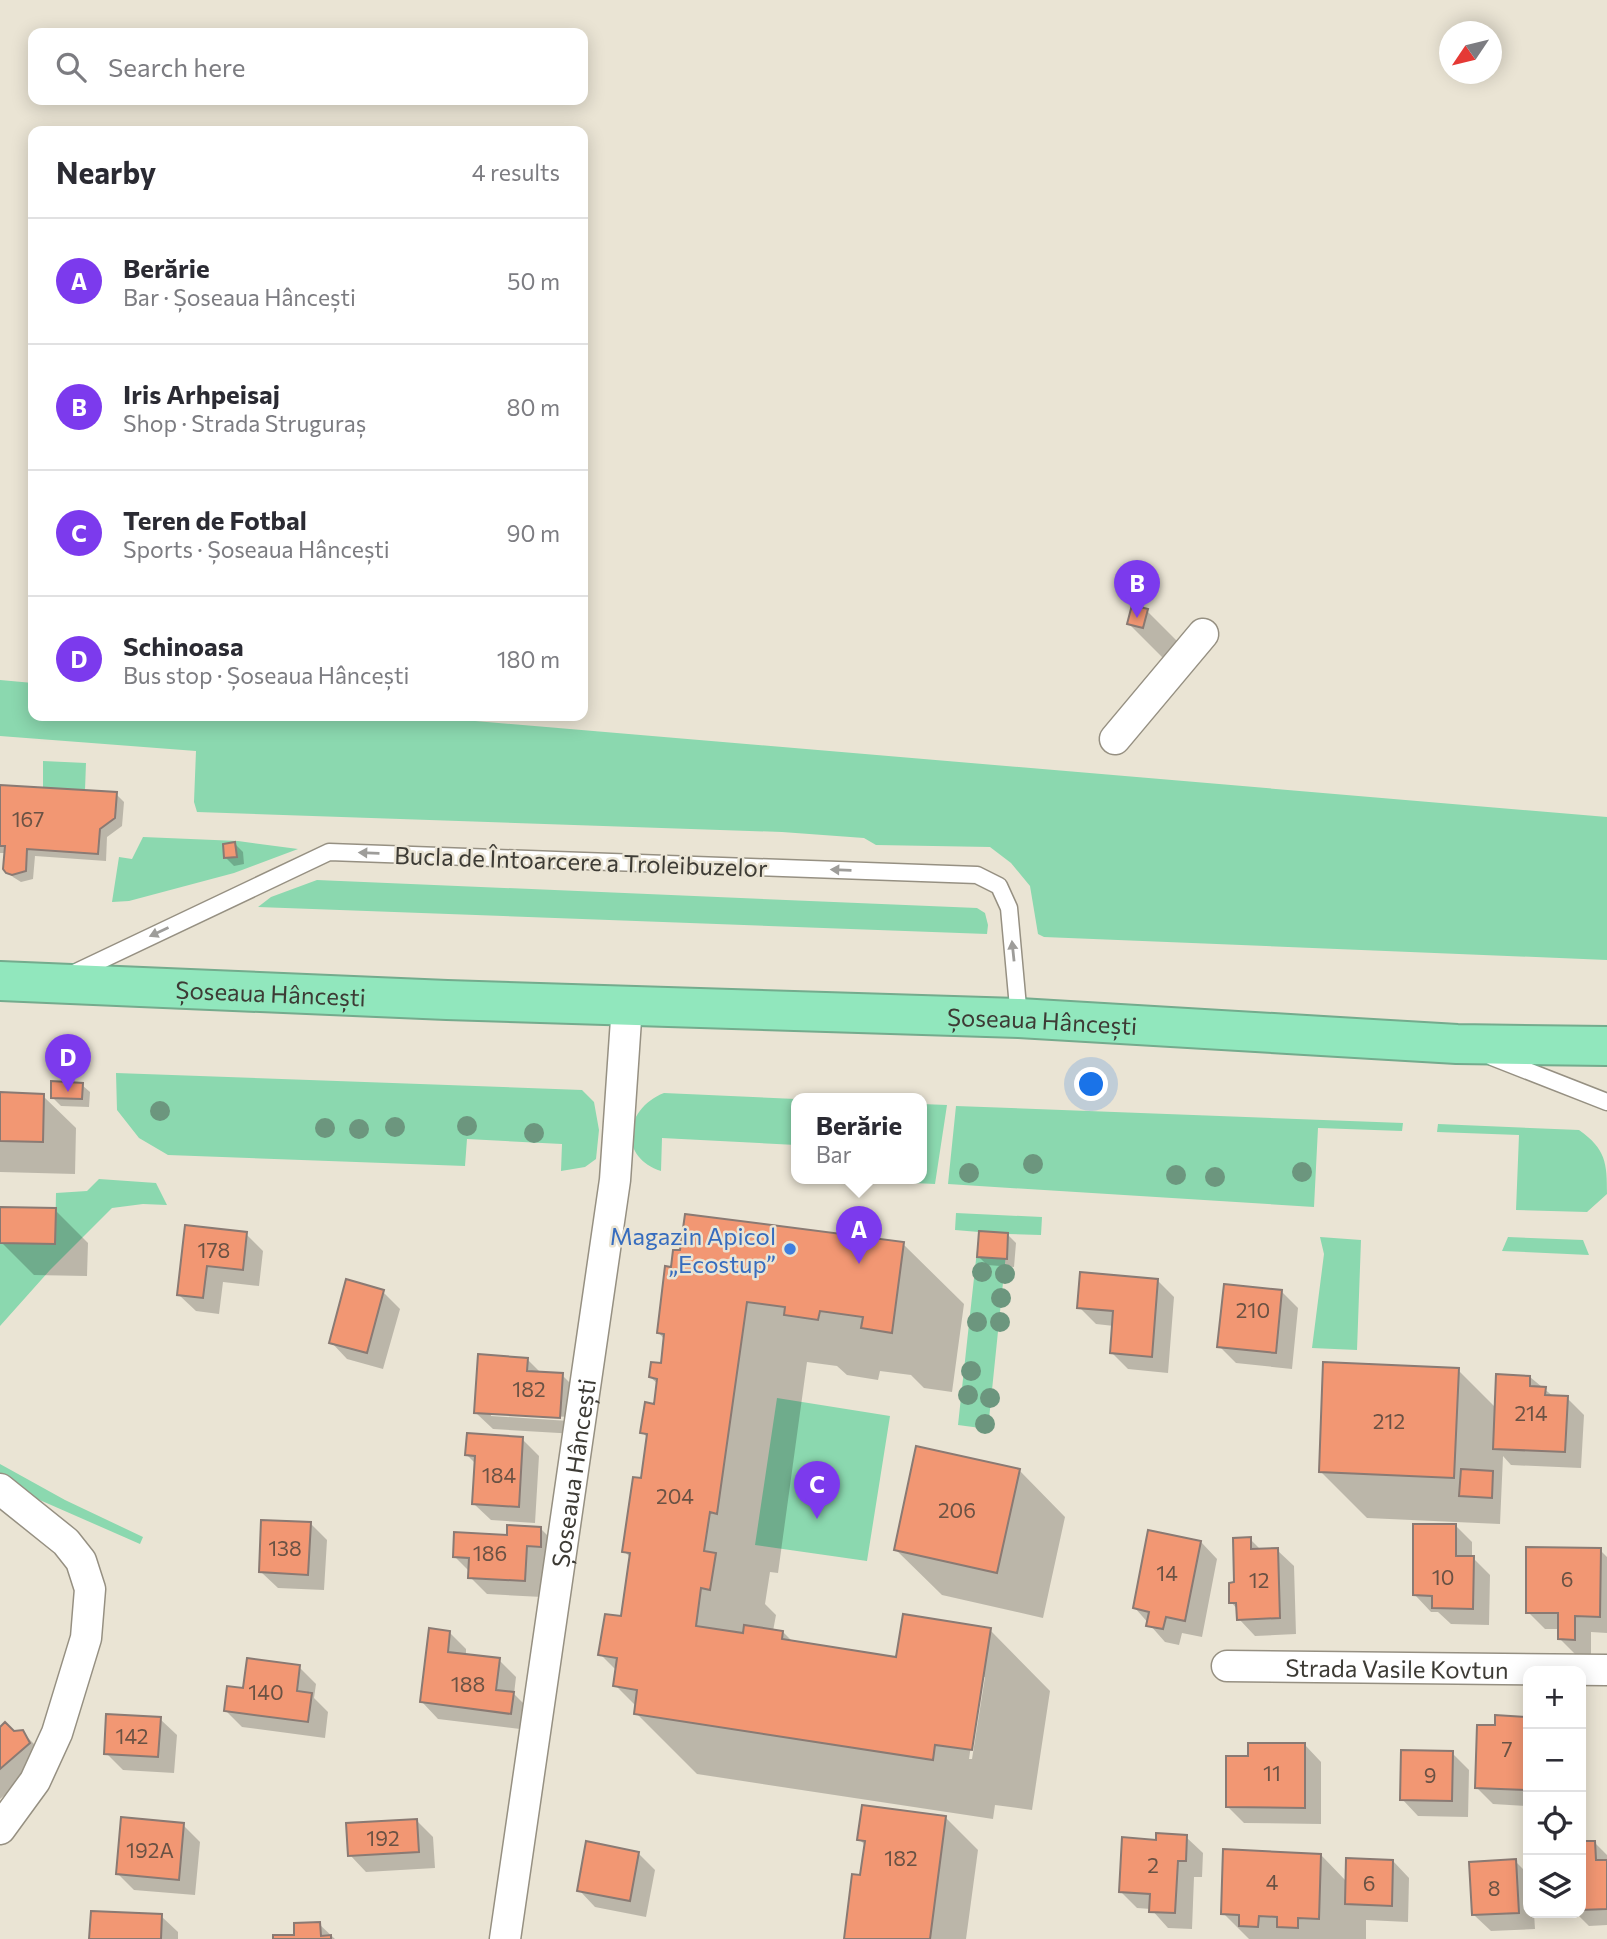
<!DOCTYPE html>
<html lang="en">
<head>
<meta charset="utf-8">
<style>
  :root { --surface:#fff; --page:#f7f7f7; --text:#2b2b33; --muted:#7c7c81; --line:#e1e1e2; --accent:#7c3aed }
  body { margin:0; font-family:Commissioner,sans-serif; background:var(--page); color:var(--text) }
  .controls { position:absolute; right:21px; bottom:21px; display:grid; overflow:hidden; border-radius:14px; box-shadow:0 4px 18px #0003 }
  .controls button { width:63px; height:63px; display:grid; place-items:center; padding:0; border:0; border-bottom:2px solid var(--line); background:var(--surface); color:var(--text); font:35px sans-serif }
  .compass { position:absolute; left:1439px; top:21px; width:63px; height:63px; border-radius:50%; background:var(--surface); box-shadow:0 4px 18px #0003; rotate:235deg }
  .you { position:absolute; left:1092px; top:1085px; width:24px; height:24px; margin:-18px; border:5px solid #fff; border-radius:50%; background:#1a73e8; box-shadow:0 0 0 10px #1a73e833 }
  .badge { display:grid; place-items:center; width:46px; height:46px; border-radius:50%; background:var(--accent); color:#fff; font-size:23px; font-weight:700 }
  .pin { position:absolute; translate:-50% -58px; filter:drop-shadow(0 2px 4px #0008) }
  .pin::after { content:''; position:absolute; top:37px; width:24px; height:21px; background:inherit; clip-path:polygon(0 0,100% 0,50% 100%) }
  .popup { position:absolute; left:791px; top:1093px; width:136px; height:91px; box-sizing:border-box; display:grid; place-content:center; border-radius:14px; background:var(--surface); filter:drop-shadow(0 2px 5px #0005); font-size:23px; white-space:nowrap; color:var(--muted) }
  .popup b { font-size:26px; color:var(--text) }
  .popup::after { content:''; position:absolute; left:50%; top:100%; margin-left:-14px; border:14px solid transparent; border-top-color:var(--surface) }
  .list { margin:0; padding:0; list-style:none }
  h2 { display:flex; justify-content:space-between; align-items:center; height:91px; margin:0; padding:0 28px; font-size:30px }
  h2 small { font-size:23px; font-weight:400; color:var(--muted) }
  .list li { display:grid; grid-template-columns:46px 1fr auto; gap:21px; align-items:center; box-sizing:border-box; height:126px; padding:0 28px; border-top:2px solid var(--line) }
  .list b { display:block; font-size:26px; white-space:nowrap }
  .list p { margin:0; font-size:23px; white-space:nowrap; color:var(--muted) }
  .list em { font-size:23px; font-style:normal; color:var(--muted) }
  .icon { flex:none; width:38px; height:38px; fill:none; stroke:currentColor; stroke-width:2; stroke-linecap:round; stroke-linejoin:round }
  .map { position:relative; flex:none; width:1607px; height:1939px; overflow:hidden }
  .search { position:absolute; background:var(--surface); box-shadow:0 4px 18px #0003; left:28px; top:28px; width:560px; height:77px; display:flex; align-items:center; gap:18px; box-sizing:border-box; padding:0 24px; border-radius:14px; color:var(--muted); font-size:26px }
  .panel { position:absolute; background:var(--surface); box-shadow:0 4px 18px #0003; left:28px; top:126px; width:560px; height:595px; border-radius:14px }
  .map>svg:first-child { display:block }
</style>
</head>
<body>
<div class="map">
<svg width="1607" height="1939" viewBox="0 0 1607 1939">
  <rect width="100%" height="100%" fill="#eae4d4"/>
  <!-- green -->
  <path fill="#8bd8af" d="M0,680L33,683V716H417L1607,817V960L1044,937L1038,934L1030,886L1011,863L990,847L876,845L864,838L782,832L197,812L194,802L196,751L0,736Z
    M43,761L86,763L85,790L43,788Z
    M143,837L238,841L298,849L234,873L129,901L112,902L119,857L132,859Z
    M317,880L977,908L985,913L988,925L987,934L258,907L271,897Z
    M116,1073L582,1090L594,1102L599,1130L596,1159L585,1167L561,1171L562,1144L467,1139L465,1166L168,1155L139,1138L117,1110Z
    M664,1093L796,1099V1145L662,1138L661,1171C617,1157 625,1108 664,1093Z
    M922,1104L947,1105L935,1184L913,1183V1178H922Z
    M956,1106L1403,1123L1402,1131L1318,1128L1314,1207L948,1184Z
    M1438,1124L1579,1130C1606,1149 1607,1163 1607,1194L1587,1212L1516,1210L1519,1135L1437,1132Z
    M99,1179L156,1183L167,1205L143,1204L112,1208L50,1270L0,1326V1243L55,1244L56,1193L87,1191Z
    M956,1213L1042,1217L1041,1235L1008,1234L988,1429L958,1425L979,1232L955,1230Z
    M1320,1237L1361,1240L1357,1350L1312,1348L1324,1254Z
    M1508,1237L1583,1240L1589,1255L1502,1251Z
    M777,1398L890,1416L867,1561L755,1545Z
    M0,1464L65,1500L143,1537L140,1544L26,1494L0,1473Z"/>
  <!-- shadow -->
  <path fill="#0003" fill-rule="evenodd" d="M1147,611L1180,644L1176,660L1162,657L1129,624Z
    M0,787L116,794L124,802L122,826L107,837L106,861L35,856L33,879L21,882L13,877L5,868L6,853H0Z
    M235,844L243,852L244,864L234,866L226,858Z
    M82,1085L90,1092L89,1107L61,1106L53,1098Z
    M0,1094L43,1096L76,1128L75,1174L0,1172Z
    M55,1210L88,1243L87,1276L34,1275L1,1242Z
    M186,1227L246,1234L263,1251L259,1286L223,1282L219,1314L196,1311L179,1295Z
    M1008,1235L1016,1243L1014,1267L987,1265L979,1257Z
    M903,1244L964,1304L952,1392L924,1388L911,1375L880,1371L878,1380L847,1375L837,1366L807,1362L778,1573L770,1572L765,1604L776,1615L773,1631L783,1632L793,1642L898,1659L990,1630L1050,1691L1032,1810L995,1805L993,1819L697,1774L636,1713L637,1707L615,1685L617,1671L600,1654L622,1618L631,1558L624,1551L642,1480L648,1438L642,1432L656,1406L658,1384L650,1377L662,1365L665,1340L658,1332ZM981,1677H985L972,1759H969Z
    M1158,1281L1174,1297L1168,1373L1128,1369L1111,1352L1114,1326L1096,1324L1079,1307Z
    M1281,1291L1298,1308L1292,1369L1236,1363L1219,1346Z
    M383,1292L400,1309L383,1369L347,1359L331,1342Z
    M527,1359L542,1374L562,1375L579,1392L576,1434L493,1429L476,1413ZM491,1413L569,1417V1421L491,1416Z
    M1458,1370L1496,1408L1530,1377L1554,1397L1567,1398L1584,1415L1581,1468L1511,1465L1503,1456L1500,1524L1367,1518L1321,1472Z
    M522,1439L539,1456L535,1523L491,1520L474,1504L477,1465L467,1455Z
    M1019,1470L1065,1517L1043,1618L942,1595L895,1549Z
    M310,1523L327,1540L324,1590L278,1588L261,1572Z
    M1456,1526L1472,1542V1557L1490,1575L1489,1625L1451,1624L1438,1612H1431L1415,1595Z
    M541,1529L557,1545V1563L544,1562L542,1597L487,1594L470,1577V1572L454,1556L508,1537Z
    M1250,1539L1261,1550H1277L1294,1566L1296,1634L1255,1636L1239,1619L1238,1610L1231,1602Z
    M1201,1542L1217,1559L1202,1637L1182,1633L1179,1645L1165,1642L1135,1608Z
    M1600,1550L1607,1557V1633L1591,1632V1656L1576,1655L1560,1639V1629H1545L1528,1612Z
    M450,1633L466,1649V1656L499,1660L516,1677L514,1694L530,1710L528,1730L438,1719L422,1702Z
    M299,1667L316,1684L314,1698L328,1712L325,1738L242,1727L226,1711L245,1690Z
    M1497,1717L1528,1719V1806L1493,1804L1477,1788L1496,1727Z
    M160,1719L177,1735L174,1773L123,1770L106,1753Z
    M0,1729L14,1733L22,1732L39,1749L46,1760L0,1799Z
    M1305,1745L1321,1762V1824L1244,1823L1228,1807L1250,1758Z
    M1452,1753L1469,1770L1468,1817L1418,1816L1402,1799Z
    M945,1817L978,1850L966,1939H846L862,1878L866,1846L859,1839Z
    M417,1821L433,1837L435,1868L366,1872L350,1855Z
    M183,1825L200,1842L195,1895L134,1890L117,1873Z
    M1186,1837L1203,1853L1202,1877H1194L1192,1929L1168,1928L1151,1909L1137,1908L1120,1891Z
    M1581,1843H1595L1607,1855V1925L1589,1926L1576,1913H1581Z
    M638,1853L655,1870L646,1917L595,1907L579,1890Z
    M1321,1855L1347,1882L1393,1861L1409,1878L1408,1922L1366,1920V1939H1249L1223,1913Z
    M1515,1861L1528,1874V1913H1534L1535,1929L1491,1931L1474,1915Z
    M161,1916L178,1932V1939H91Z
    M319,1924L335,1939H275L296,1936Z"/>
  <!-- building -->
  <path fill="#f29773" stroke="#8a7a73" stroke-width="2" d="M1132,605L1148,609L1143,628L1127,624Z
    M0,785L117,792L115,818L100,829L98,854L27,849L26,871L12,875L6,873L3,869L5,846H0Z
    M235,842L237,857L224,858L223,844Z
    M51,1081L83,1083L82,1099L51,1098Z
    M0,1092L44,1094L43,1142L0,1141Z
    M0,1207L56,1208L55,1244L0,1243Z
    M685,1214L904,1242L892,1333L861,1328L863,1317L820,1311L818,1320L784,1315L785,1307L747,1302L717,1514L710,1512L704,1551L716,1553L710,1590L701,1588L696,1626L743,1633L744,1625L783,1631L782,1639L896,1657L903,1614L991,1628L972,1750L935,1745L933,1760L634,1714L637,1690L613,1686L617,1658L598,1655L605,1614L621,1616L630,1553L622,1552L633,1477L641,1478L647,1434L640,1433L645,1402L654,1404L657,1379L649,1377L651,1362L661,1363L664,1334L657,1333L665,1266L671,1267L673,1250H680Z
    M185,1225L247,1232L243,1270L207,1266L203,1298L177,1295Z
    M979,1231L1008,1233L1007,1259L977,1257Z
    M1080,1272L1158,1279L1152,1357L1110,1353L1113,1311L1077,1308Z
    M346,1279L384,1290L367,1353L329,1343Z
    M1224,1284L1282,1290L1276,1353L1217,1347Z
    M478,1354L528,1358L527,1371L563,1373L560,1418L474,1413Z
    M1323,1362L1459,1368L1454,1478L1319,1472Z
    M1496,1374L1530,1376V1386L1546,1387L1545,1395L1568,1396L1565,1452L1493,1449Z
    M467,1433L523,1437L519,1507L472,1504L475,1456L465,1455Z
    M916,1446L1020,1469L997,1573L894,1550Z
    M1461,1469L1493,1471L1492,1498L1459,1496Z
    M261,1520L311,1522L308,1575L259,1572Z
    M1413,1524H1456V1556H1474L1473,1609L1432,1608V1596L1413,1595Z
    M507,1525L541,1527V1547L527,1546L525,1581L468,1578L469,1558L453,1557L454,1532L507,1535Z
    M1148,1530L1201,1541L1185,1621L1166,1617L1163,1629L1146,1626L1149,1612L1133,1608Z
    M1251,1537V1549L1278,1548L1280,1618L1237,1620L1236,1603H1229V1583L1234,1582L1233,1538Z
    M1526,1547L1601,1548L1600,1617L1575,1616V1640L1558,1639V1613H1526Z
    M429,1628L450,1631L448,1652L500,1658L496,1690L514,1692L511,1714L420,1702Z
    M247,1658L300,1665L297,1691L312,1693L308,1722L224,1711L227,1686L243,1688Z
    M106,1714L161,1717L158,1757L104,1754Z
    M1495,1715L1528,1717V1790L1475,1788L1477,1725H1495Z
    M5,1722L14,1731L23,1730L30,1743L0,1769V1727Z
    M1248,1743H1305V1808L1226,1807V1756H1248Z
    M1401,1750L1453,1751L1452,1801L1400,1800Z
    M862,1805L946,1816L930,1939H844L852,1874L860,1875L865,1841L857,1840Z
    M121,1817L184,1823L179,1880L116,1874Z
    M417,1819L419,1852L348,1856L346,1823Z
    M1156,1833L1187,1835L1186,1861H1178L1175,1913L1149,1912L1150,1894L1119,1892L1122,1837L1156,1840Z
    M586,1841L639,1852L630,1901L577,1891Z
    M1581,1841H1595L1596,1860H1607V1909L1581,1910Z
    M1223,1849L1321,1854L1319,1919L1298,1918V1928L1277,1927V1917L1259,1916L1258,1927L1239,1926V1915L1221,1914Z
    M1346,1858L1393,1860L1392,1906L1345,1904Z
    M1516,1859L1519,1913L1472,1915L1469,1862Z
    M91,1911L162,1914L161,1939H89Z
    M320,1922L321,1936L331,1935V1939H273V1935H294V1923Z"/>
  <g fill="none" stroke-linecap="round" stroke-linejoin="round">
    <defs>
      <path id="lane" d="M72,974L329,852L977,875L999,886L1009,908L1019,1018
        M1492,1057L1607,1102"/>
      <g id="street">
        <path d="M1115,739L1203,634"/>
        <path d="M0,1489L66,1542L81,1561L90,1589L86,1638L57,1733L35,1781L0,1829"/>
        <path id="s1" d="M1227,1666L1607,1670"/>
        <path id="s2" d="M505,1939L615,1180L627,1005"/>
      </g>
      <g id="highway">
        <path id="s3" d="M0,981L447,1000L1019,1018L1457,1044L1607,1046"/>
      </g>
    </defs>
    <!-- lane casing -->
    <use href="#lane" stroke="#969082" stroke-width="19"/>
    <!-- street casing -->
    <use href="#street" stroke="#969082" stroke-width="33"/>
    <!-- highway casing -->
    <use href="#highway" stroke="#74ab8d" stroke-width="42"/>
    <!-- lane -->
    <use href="#lane" stroke="#fff" stroke-width="16"/>
    <!-- street -->
    <use href="#street" stroke="#fff" stroke-width="30"/>
    <!-- highway -->
    <use href="#highway" stroke="#91e7bd" stroke-width="38"/>
  </g>
  <!-- trees -->
  <g fill="#6c967e">
    <circle cx="160" cy="1111" r="10"/>
    <circle cx="467" cy="1126" r="10"/>
    <circle cx="395" cy="1127" r="10"/>
    <circle cx="325" cy="1128" r="10"/>
    <circle cx="359" cy="1129" r="10"/>
    <circle cx="534" cy="1133" r="10"/>
    <circle cx="1033" cy="1164" r="10"/>
    <circle cx="1302" cy="1172" r="10"/>
    <circle cx="969" cy="1173" r="10"/>
    <circle cx="1176" cy="1175" r="10"/>
    <circle cx="1215" cy="1177" r="10"/>
    <circle cx="866" cy="1219" r="10"/>
    <circle cx="982" cy="1272" r="10"/>
    <circle cx="1005" cy="1274" r="10"/>
    <circle cx="1001" cy="1298" r="10"/>
    <circle cx="977" cy="1322" r="10"/>
    <circle cx="1000" cy="1322" r="10"/>
    <circle cx="971" cy="1371" r="10"/>
    <circle cx="968" cy="1395" r="10"/>
    <circle cx="990" cy="1398" r="10"/>
    <circle cx="985" cy="1424" r="10"/>
  </g>
  <!-- one-way arrows -->
  <defs><path id="oneway-solid" d="M-6-.8H1V-3.2L6.5 0L1 3.2V.8H-6Z" transform="scale(1.75)"/></defs>
  <g fill="#9e9d9a">
    <use href="#oneway-solid" transform="translate(369 853) rotate(-178)"/>
    <use href="#oneway-solid" transform="translate(841 870) rotate(-178)"/>
    <use href="#oneway-solid" transform="translate(159 932) rotate(155)"/>
    <use href="#oneway-solid" transform="translate(1013 951) rotate(-96)"/>
  </g>
  <!-- markers -->
  <circle fill="#3f7fe0" stroke="#eae4d4" stroke-width="2.5" cx="790" cy="1249" r="7"/>
  <g text-anchor="middle" dominant-baseline="central" stroke-width="5" stroke-linejoin="round" paint-order="stroke">
    <!-- number labels -->
    <g font-size="21" fill="#6a5244">
      <text x="28" y="818">167</text>
      <text x="214" y="1249">178</text>
      <text x="1253" y="1309">210</text>
      <text x="529" y="1388">182</text>
      <text x="1531" y="1412">214</text>
      <text x="1389" y="1420">212</text>
      <text x="499" y="1474">184</text>
      <text x="675" y="1495">204</text>
      <text x="957" y="1509">206</text>
      <text x="285" y="1547">138</text>
      <text x="490" y="1552">186</text>
      <text x="1167" y="1572">14</text>
      <text x="1443" y="1576">10</text>
      <text x="1567" y="1578">6</text>
      <text x="1259" y="1579">12</text>
      <text x="468" y="1683">188</text>
      <text x="266" y="1691">140</text>
      <text x="132" y="1735">142</text>
      <text x="1507" y="1748">7</text>
      <text x="1272" y="1772">11</text>
      <text x="1430" y="1774">9</text>
      <text x="383" y="1837">192</text>
      <text x="150" y="1849">192A</text>
      <text x="901" y="1857">182</text>
      <text x="1153" y="1864">2</text>
      <text x="1272" y="1881">4</text>
      <text x="1369" y="1882">6</text>
      <text x="1494" y="1887">8</text>
    </g>
    <!-- street labels -->
    <g font-size="24" fill="#3d3b35" stroke="#eae4d4">
      <text transform="translate(581 861) rotate(2)">Bucla de Întoarcere a Troleibuzelor</text>
      <text stroke="none"><textPath href="#s3" startOffset="271">Șoseaua Hâncești</textPath></text>
      <text stroke="none"><textPath href="#s3" startOffset="1043">Șoseaua Hâncești</textPath></text>
      <text stroke="none"><textPath href="#s2" startOffset="471">Șoseaua Hâncești</textPath></text>
      <text stroke="none"><textPath href="#s1" startOffset="170">Strada Vasile Kovtun</textPath></text>
    </g>
    <!-- shop labels -->
    <g font-size="24" fill="#366cbe" stroke="#eae4d4" text-anchor="end">
      <text x="776" y="1235">Magazin Apicol<tspan x="776" dy="28">„Ecostup”</tspan></text>
    </g>
  </g>
</svg>
<div class="controls">
<button>+</button>
<button>−</button>
<button><svg class="icon" aria-label="locate" viewBox="0 0 24 24"><circle cx="12" cy="12" r="6"/><path d="M12 2v4M12 18v4M2 12h4M18 12h4"/></svg></button>
<button><svg class="icon" aria-label="layers" viewBox="0 0 24 24"><path d="M12 4l9 5-9 5-9-5zM3 14l9 5 9-5"/></svg></button>
</div>
<svg class="compass" viewBox="-18 -18 36 36"><path d="M0-13l5 13h-10z" fill="#e53935"/><path d="M0 13l5-13h-10z" fill="#7c7c81"/></svg>
<div class="you"></div>
<div class="pin badge" style="left:859px;top:1264px">A</div>
<div class="popup"><b>Berărie</b>Bar</div>
<div class="pin badge" style="left:1137px;top:618px">B</div>
<div class="pin badge" style="left:817px;top:1519px">C</div>
<div class="pin badge" style="left:68px;top:1092px">D</div>
<div class="search"><svg class="icon" aria-label="search" viewBox="0 0 24 24"><circle cx="10" cy="10" r="6"/><path d="M15 15l6 6"/></svg>Search here</div>
<section class="panel">
<h2>Nearby<small>4 results</small></h2>
<ul class="list">
<li><span class="badge">A</span><div><b>Berărie</b><p>Bar · Șoseaua Hâncești</p></div><em>50 m</em></li>
<li><span class="badge">B</span><div><b>Iris Arhpeisaj</b><p>Shop · Strada Struguraș</p></div><em>80 m</em></li>
<li><span class="badge">C</span><div><b>Teren de Fotbal</b><p>Sports · Șoseaua Hâncești</p></div><em>90 m</em></li>
<li><span class="badge">D</span><div><b>Schinoasa</b><p>Bus stop · Șoseaua Hâncești</p></div><em>180 m</em></li>
</ul>
</section>
</div>
</body>
</html>
